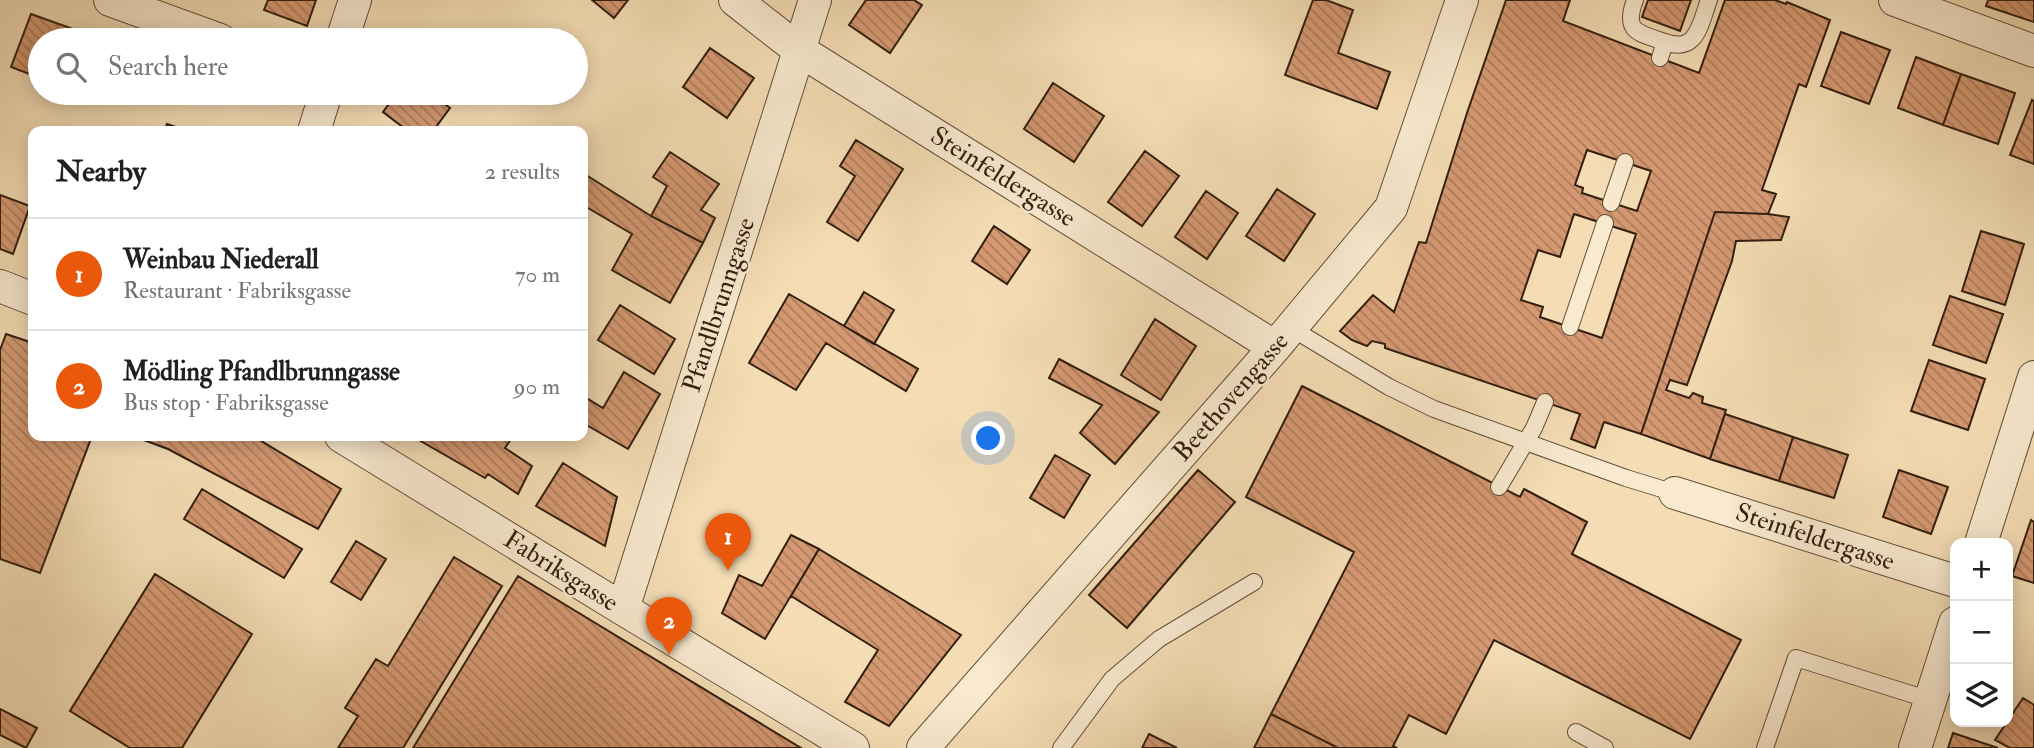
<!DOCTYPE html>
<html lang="en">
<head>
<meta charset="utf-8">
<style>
  :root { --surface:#fff; --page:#f6f6f6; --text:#202124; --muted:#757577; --line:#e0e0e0; --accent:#ea580c }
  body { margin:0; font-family:"IM FELL Double Pica",serif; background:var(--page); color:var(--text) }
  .controls { position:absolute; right:21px; bottom:21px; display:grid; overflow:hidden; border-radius:14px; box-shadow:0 4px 18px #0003 }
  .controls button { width:63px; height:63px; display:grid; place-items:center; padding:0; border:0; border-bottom:2px solid var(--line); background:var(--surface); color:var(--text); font:35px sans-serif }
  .you { position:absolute; left:989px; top:439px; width:24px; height:24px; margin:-18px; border:5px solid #fff; border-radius:50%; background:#1a73e8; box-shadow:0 0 0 10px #1a73e833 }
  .badge { display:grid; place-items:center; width:46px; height:46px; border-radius:50%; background:var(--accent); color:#fff; font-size:23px; font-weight:700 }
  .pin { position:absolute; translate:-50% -58px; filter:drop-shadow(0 2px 4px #0008) }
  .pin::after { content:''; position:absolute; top:37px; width:24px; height:21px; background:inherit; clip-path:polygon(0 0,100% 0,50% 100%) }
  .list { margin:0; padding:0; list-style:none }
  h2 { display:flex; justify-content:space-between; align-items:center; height:91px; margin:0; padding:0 28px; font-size:30px }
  h2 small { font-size:23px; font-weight:400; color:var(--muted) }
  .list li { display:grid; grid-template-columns:46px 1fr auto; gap:21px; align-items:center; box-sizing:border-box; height:112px; padding:0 28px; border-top:2px solid var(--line) }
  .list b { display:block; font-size:26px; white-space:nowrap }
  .list p { margin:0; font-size:23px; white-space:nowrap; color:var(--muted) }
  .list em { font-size:23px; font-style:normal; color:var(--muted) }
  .icon { flex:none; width:38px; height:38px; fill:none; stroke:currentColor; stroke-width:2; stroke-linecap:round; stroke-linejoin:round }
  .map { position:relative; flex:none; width:2034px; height:748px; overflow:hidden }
  .search { position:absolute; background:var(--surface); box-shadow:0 4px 18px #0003; left:28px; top:28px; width:560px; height:77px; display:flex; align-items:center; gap:18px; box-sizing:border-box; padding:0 24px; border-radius:38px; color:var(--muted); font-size:26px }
  .panel { position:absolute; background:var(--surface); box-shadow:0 4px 18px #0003; left:28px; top:126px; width:560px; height:315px; border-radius:14px }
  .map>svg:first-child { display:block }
</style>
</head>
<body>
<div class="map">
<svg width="2034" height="748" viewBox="0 0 2034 748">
  <defs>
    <pattern id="building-back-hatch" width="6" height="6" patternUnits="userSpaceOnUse" patternTransform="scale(1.75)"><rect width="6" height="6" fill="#d59972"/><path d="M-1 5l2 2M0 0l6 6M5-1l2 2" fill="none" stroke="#ad7c5c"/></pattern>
  </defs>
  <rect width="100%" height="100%" fill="#f4ddb5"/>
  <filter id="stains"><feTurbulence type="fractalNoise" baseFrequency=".00286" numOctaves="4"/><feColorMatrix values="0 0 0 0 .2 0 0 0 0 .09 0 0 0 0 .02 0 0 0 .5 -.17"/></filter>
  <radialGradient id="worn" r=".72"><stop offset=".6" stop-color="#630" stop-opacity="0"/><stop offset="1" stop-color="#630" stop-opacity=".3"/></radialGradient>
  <!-- building -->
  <path fill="url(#building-back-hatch)" stroke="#321e0f" stroke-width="2" fill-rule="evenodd" d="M268,0H316L307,26L264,10Z
    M592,0H628L614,18Z
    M866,0H914L922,5L890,53L849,25Z
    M1313,0H1326L1353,10L1338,53L1390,72L1377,109L1285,75Z
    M1506,0H1570L1563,21L1699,73L1725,0H1775L1786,4L1787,2L1830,20L1806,87L1799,84L1762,190L1776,194L1768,214L1715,212L1641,434L1604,422L1595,448L1571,439L1580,414L1385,348V344L1372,341L1367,346L1352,340L1340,331L1373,295L1394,312L1419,242L1426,243L1467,113ZM1587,150L1651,171L1637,211L1582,193L1583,188L1575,185ZM1574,214L1636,234L1602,338L1540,317L1543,307L1521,300L1538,250L1560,257Z
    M1648,0H1691L1680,31L1642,17Z
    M1988,0H2034V22L1986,6Z
    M31,14L76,30L72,40H40V78L11,67Z
    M1841,32L1890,50L1869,104L1821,86Z
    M710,48L754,78L727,118L683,87Z
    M1916,57L1961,74L1943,125L1898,108Z
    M1961,74L2015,93L1998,144L1943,125Z
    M1053,83L1104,116L1074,162L1024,129Z
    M84,93H120L116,104Z
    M397,93H429L450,108L433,131H408L383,112Z
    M2032,100L2034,101V164L2010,155Z
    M167,124L187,131H164Z
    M856,140L903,169L858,241L827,222L855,176L840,166Z
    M1145,151L1179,176L1142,226L1108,202Z
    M670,152L719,184L701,210L715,218L703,243L651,216L667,186L653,177Z
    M583,173L651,216L703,243L670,303L612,270L632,234L583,205Z
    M1277,189L1315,214L1284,261L1246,236Z
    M1206,191L1238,213L1207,259L1175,237Z
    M0,195L30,206L13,254L0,249Z
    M1715,212L1768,214L1789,217L1781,240L1736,241L1732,261L1687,385L1670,380L1666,390L1689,398L1693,393L1703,397L1702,403L1726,410L1710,459L1641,434Z
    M994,226L1030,250L1007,284L972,261Z
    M1981,231L2024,244L2005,305L1962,291Z
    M864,292L894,310L874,344L844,326Z
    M789,294L918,369L906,391L826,343L796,390L749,363Z
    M1950,296L2003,314L1986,363L1933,345Z
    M620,305L675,339L654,374L598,340Z
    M1155,319L1196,346L1161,400L1121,375Z
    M6,334L33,343V436H92L40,573L0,559V350Z
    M1059,359L1159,412L1115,464L1080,433L1102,405L1049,378Z
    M1929,360L1985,379L1968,430L1911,411Z
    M624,372L660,394L628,449L583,423V396L603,408Z
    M1302,386L1520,497L1524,489L1587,522L1572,554L1741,640L1690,739L1494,640L1446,734L1409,715L1393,746L1397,748H1338L1271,714L1354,552L1246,497Z
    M1725,414L1793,437L1779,481L1710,459Z
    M133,436H253L341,489L318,529L168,449Z
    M412,436H513L505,448L532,466L518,494L488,474L485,478Z
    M1793,437L1848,455L1834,498L1779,481Z
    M1055,455L1090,475L1064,518L1030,498Z
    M563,463L617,497L605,546L536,506Z
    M1198,470L1235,502L1127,628L1089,595Z
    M1899,470L1948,487L1931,534L1883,517Z
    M202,489L302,549L284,578L184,519Z
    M2031,520L2034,522V583L2012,576Z
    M791,535L819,549L765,639L722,613L739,575L762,586Z
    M356,541L386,559L361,600L331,582Z
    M819,549L961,635L889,726L845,702L878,650L791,596Z
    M454,557L502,586L403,748H338L358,716L345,708L376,659L388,666Z
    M155,574L252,634L182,748H130L70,711Z
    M518,576L801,748H413Z
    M2023,698L2034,705V748H2010L1995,740Z
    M0,709L37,728L26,748L0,735Z
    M1271,714L1338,748H1254Z
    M1953,733L1998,748H1948Z
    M1149,734L1177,748H1142Z"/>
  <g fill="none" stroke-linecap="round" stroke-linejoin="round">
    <defs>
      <path id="lane" d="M1635,0C1623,32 1638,33 1665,42
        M1660,58L1665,42C1697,54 1700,24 1709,0
        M1611,203L1625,162
        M1570,327L1605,223
        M1291,328L1389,387L1434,409L1626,478L1675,493
        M1499,487L1534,428L1545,402
        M1576,732L1605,748
        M1061,748L1112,679L1159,639L1254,582
        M1765,748L1796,658L1930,700"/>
      <path id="street" d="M110,0L220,40
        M735,0L799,50L1275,347
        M1895,0L2034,51
        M342,40L355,0
        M314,131L326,93
        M0,286L33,299
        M341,436L623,609L853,748
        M1675,493L1955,581
        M1981,543L2034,377
        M623,609L815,0
        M923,748L1275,347L1391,208L1462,0
        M1915,748L1955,623"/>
    </defs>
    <!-- lane casing -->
    <use href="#lane" stroke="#624e38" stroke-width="18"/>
    <!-- street casing -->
    <use href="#street" stroke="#624e38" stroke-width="34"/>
    <!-- lane -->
    <use href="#lane" stroke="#f8e9cf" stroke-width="16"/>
    <!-- street -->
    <use href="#street" stroke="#f8e9cf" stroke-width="32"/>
  </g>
  <g text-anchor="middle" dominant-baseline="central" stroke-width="5" stroke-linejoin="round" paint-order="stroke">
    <!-- street labels -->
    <g font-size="26" fill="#321e0f" stroke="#f8e9cf">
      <text transform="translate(1003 177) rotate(32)">Steinfeldergasse</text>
      <text transform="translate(719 305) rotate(-72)">Pfandlbrunngasse</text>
      <text transform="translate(1231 397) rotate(-49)">Beethovengasse</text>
      <text transform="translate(1815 537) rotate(18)">Steinfeldergasse</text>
      <text transform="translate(561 571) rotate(32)">Fabriksgasse</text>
    </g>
  </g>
  <rect width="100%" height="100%" filter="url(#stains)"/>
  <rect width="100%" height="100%" fill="url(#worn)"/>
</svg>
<div class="controls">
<button>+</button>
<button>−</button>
<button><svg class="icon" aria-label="layers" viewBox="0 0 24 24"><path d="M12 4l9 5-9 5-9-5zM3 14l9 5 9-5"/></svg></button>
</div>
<div class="you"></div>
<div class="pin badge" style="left:728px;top:571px">1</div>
<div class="pin badge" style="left:669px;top:655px">2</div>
<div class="search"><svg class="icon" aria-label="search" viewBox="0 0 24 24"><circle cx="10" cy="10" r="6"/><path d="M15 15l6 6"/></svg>Search here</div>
<section class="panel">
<h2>Nearby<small>2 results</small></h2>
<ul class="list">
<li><span class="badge">1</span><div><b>Weinbau Niederall</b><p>Restaurant · Fabriksgasse</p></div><em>70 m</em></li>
<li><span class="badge">2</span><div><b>Mödling Pfandlbrunngasse</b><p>Bus stop · Fabriksgasse</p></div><em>90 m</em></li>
</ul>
</section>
</div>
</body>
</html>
